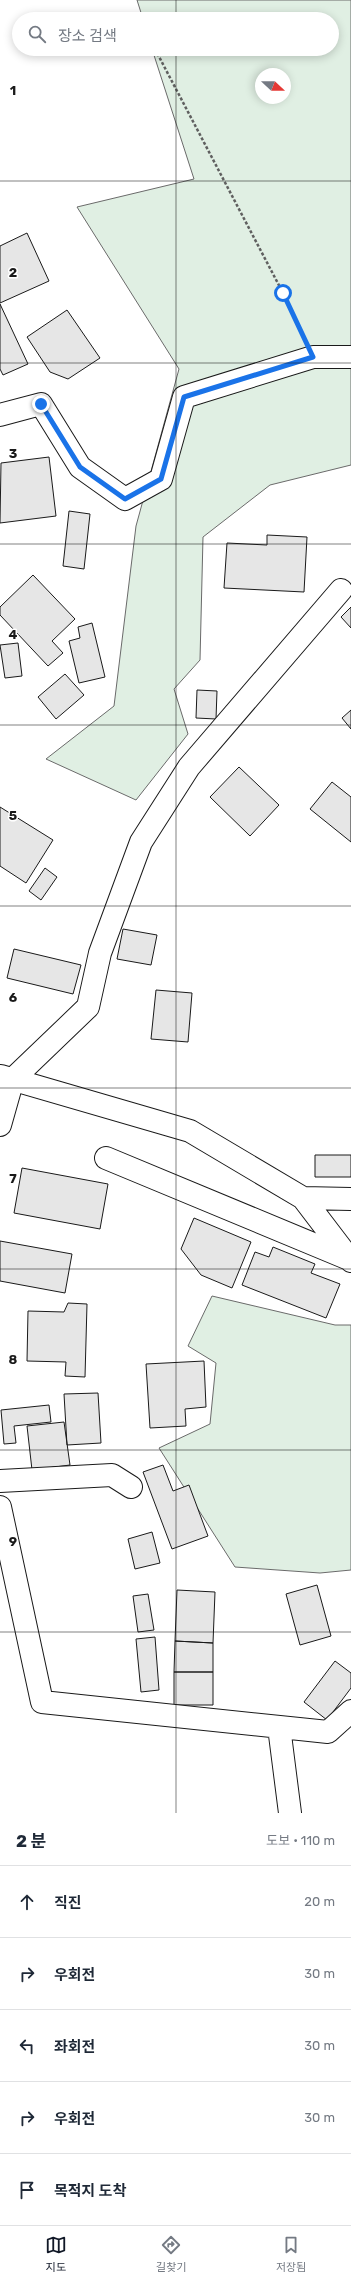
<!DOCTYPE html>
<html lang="ko">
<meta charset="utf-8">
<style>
:root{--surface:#fff;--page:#f2f2f3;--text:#1f2937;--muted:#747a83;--line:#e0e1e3;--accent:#111827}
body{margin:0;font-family:Rubik,"Noto Sans KR",sans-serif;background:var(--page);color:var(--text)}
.compass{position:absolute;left:255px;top:68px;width:36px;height:36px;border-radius:50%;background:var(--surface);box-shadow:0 2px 10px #0003;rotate:112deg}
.stop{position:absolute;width:12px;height:12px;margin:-9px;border:3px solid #1a73e8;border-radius:50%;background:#fff}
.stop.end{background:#1a73e8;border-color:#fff;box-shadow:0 1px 4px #0008}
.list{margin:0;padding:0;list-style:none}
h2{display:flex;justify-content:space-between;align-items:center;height:52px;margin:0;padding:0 16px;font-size:17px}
h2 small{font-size:13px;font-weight:400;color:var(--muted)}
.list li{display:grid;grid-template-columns:26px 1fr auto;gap:12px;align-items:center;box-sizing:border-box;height:72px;padding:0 16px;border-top:1px solid var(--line)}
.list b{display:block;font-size:15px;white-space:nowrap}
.list em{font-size:13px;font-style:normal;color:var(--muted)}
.icon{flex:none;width:22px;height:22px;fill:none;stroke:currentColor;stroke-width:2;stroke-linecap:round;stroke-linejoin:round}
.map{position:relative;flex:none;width:351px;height:1813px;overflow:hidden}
.search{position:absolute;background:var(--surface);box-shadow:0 2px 10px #0003;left:12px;right:12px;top:12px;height:44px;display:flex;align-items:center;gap:10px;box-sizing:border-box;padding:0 14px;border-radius:22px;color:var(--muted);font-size:15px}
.sheet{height:412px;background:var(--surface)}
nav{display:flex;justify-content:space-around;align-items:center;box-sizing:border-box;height:56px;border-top:1px solid var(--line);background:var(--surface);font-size:11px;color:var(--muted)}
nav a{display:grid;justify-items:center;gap:2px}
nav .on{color:var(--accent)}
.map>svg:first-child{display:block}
.green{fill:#e0efe3;stroke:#6a6a6a;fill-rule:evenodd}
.building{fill:#e6e6e6;stroke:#1a1a1a}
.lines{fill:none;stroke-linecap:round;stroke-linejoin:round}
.minor-casing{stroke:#1a1a1a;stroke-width:24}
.path{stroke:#5f5f5f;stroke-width:2.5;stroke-dasharray:3 2;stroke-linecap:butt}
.minor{stroke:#fff;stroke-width:22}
.route{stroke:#1a73e8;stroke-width:5}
.grid{fill:none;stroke:#1a1a1a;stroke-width:1;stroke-opacity:0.55}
.grid-label{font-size:13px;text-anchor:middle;font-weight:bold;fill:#1a1a1a;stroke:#fff;stroke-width:3;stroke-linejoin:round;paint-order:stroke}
</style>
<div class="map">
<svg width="351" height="1813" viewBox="0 0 351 1813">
<rect width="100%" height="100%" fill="#fff"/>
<path class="green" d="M137,0H351V465L270,485L203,537L200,660L174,689L188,734L136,800L46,759L114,706L136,526L179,369L77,207L194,179L152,49H332V19H143ZM261,74H285V98H261Z
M212,1296L335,1325H351V1570L320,1573L235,1567L159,1448L210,1424L216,1363L188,1346Z"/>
<path class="building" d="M27,233L49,281L0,303V246Z
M0,304L28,364L3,375L0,369Z
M67,310L100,358L68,379L50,372L27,337Z
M49,457L56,516L0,523L1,463Z
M69,511L90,514L84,569L63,566Z
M267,535L307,537L304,592L224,588L227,543L267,545Z
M33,575L75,619L52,641L63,653L48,666L0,615V607Z
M351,607V628L341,617Z
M92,623L105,677L79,683L69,641L80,638L78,627Z
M18,643L22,676L5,678L0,645Z
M65,674L84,695L56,719L38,697Z
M197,690L217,691L216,719L196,718Z
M351,710V729L342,718Z
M239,767L279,805L250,836L210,797Z
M332,782L351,797V842L310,809Z
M0,807L53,840L26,883L0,866Z
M45,868L57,877L41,900L29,891Z
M123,929L157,935L151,965L117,959Z
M14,949L81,965L73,994L7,978Z
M156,990L192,993L188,1042L151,1039Z
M315,1155H351V1177H315Z
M22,1168L108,1184L100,1229L14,1213Z
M194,1218L251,1242L232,1288L201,1275L181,1249Z
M0,1241L72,1254L65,1293L0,1281Z
M273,1247L315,1264L311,1273L340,1284L326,1318L242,1285L255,1252L269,1257Z
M68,1303L87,1304L85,1377L65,1376L66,1362L27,1361L28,1311L64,1312Z
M204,1361L206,1407L185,1409L186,1426L150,1428L146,1364Z
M98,1393L101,1443L67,1445L64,1394Z
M49,1405L51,1422L14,1426L16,1443L4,1444L1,1410Z
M64,1422L70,1465L32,1470L27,1426Z
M163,1465L173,1491L189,1485L208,1536L172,1549L143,1472Z
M152,1532L160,1563L135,1569L128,1539Z
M317,1585L331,1636L300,1645L286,1594Z
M177,1590L215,1592L213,1643L175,1641Z
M148,1594L154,1630L138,1632L133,1596Z
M155,1637L159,1690L141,1692L136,1639Z
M175,1641L213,1643V1672H174Z
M335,1661L351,1673V1688L327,1720L304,1702Z
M174,1672H213V1705H174Z"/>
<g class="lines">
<defs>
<path id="minor" d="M0,415L41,404L80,467L125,499L161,479L184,397L313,357H351
M1,1076L190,1131L303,1198L351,1261
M0,1125L13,1079L88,1007L100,953L141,842L189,767L341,590
M106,1158L349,1259
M303,1198L351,1199
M0,1481L112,1475L131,1487
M0,1507L42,1702L328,1732L351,1711
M279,1727L290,1813"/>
</defs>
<use href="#minor" class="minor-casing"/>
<path class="path" d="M155,49L283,293L302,333"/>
<use href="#minor" class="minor"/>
</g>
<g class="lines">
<path class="route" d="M41,404L80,467L125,499L161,479L184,397L313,357L283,293"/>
</g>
<path class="grid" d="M176,0V19M176,49V1813M0,181H351M0,363H351M0,544H351M0,725H351M0,906H351M0,1088H351M0,1269H351M0,1450H351M0,1632H351"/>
<g class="grid-label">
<text x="13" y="95">1</text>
<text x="13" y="277">2</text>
<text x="13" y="458">3</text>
<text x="13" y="639">4</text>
<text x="13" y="820">5</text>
<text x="13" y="1002">6</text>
<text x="13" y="1183">7</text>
<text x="13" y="1364">8</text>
<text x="13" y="1546">9</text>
</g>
</svg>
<svg class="compass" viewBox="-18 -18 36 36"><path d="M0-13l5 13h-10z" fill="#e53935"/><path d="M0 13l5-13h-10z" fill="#747a83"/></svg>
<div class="stop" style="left:283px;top:293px"></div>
<div class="stop end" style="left:41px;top:404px"></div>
<div class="search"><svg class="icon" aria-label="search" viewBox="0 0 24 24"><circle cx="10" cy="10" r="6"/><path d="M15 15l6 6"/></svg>장소 검색</div>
</div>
<section class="sheet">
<h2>2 분<small>도보 · 110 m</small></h2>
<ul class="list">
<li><svg class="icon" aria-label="ahead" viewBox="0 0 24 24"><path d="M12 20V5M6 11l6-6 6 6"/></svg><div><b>직진</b></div><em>20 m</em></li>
<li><svg class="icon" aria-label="right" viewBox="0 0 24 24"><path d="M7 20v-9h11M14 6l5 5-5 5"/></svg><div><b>우회전</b></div><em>30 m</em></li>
<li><svg class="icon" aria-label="left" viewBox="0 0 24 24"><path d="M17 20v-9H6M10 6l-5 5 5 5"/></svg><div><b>좌회전</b></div><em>30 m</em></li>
<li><svg class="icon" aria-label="right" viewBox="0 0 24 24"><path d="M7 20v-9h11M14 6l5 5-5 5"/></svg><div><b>우회전</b></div><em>30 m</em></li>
<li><svg class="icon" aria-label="arrive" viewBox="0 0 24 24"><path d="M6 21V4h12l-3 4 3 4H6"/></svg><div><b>목적지 도착</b></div></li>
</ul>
</section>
<nav>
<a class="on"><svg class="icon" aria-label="map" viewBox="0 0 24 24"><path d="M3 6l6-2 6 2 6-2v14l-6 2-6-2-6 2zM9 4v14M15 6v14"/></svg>지도</a>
<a><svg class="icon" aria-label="directions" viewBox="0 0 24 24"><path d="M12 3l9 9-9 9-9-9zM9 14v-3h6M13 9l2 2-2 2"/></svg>길찾기</a>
<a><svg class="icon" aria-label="saved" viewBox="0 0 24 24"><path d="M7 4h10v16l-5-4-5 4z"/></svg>저장됨</a>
</nav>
